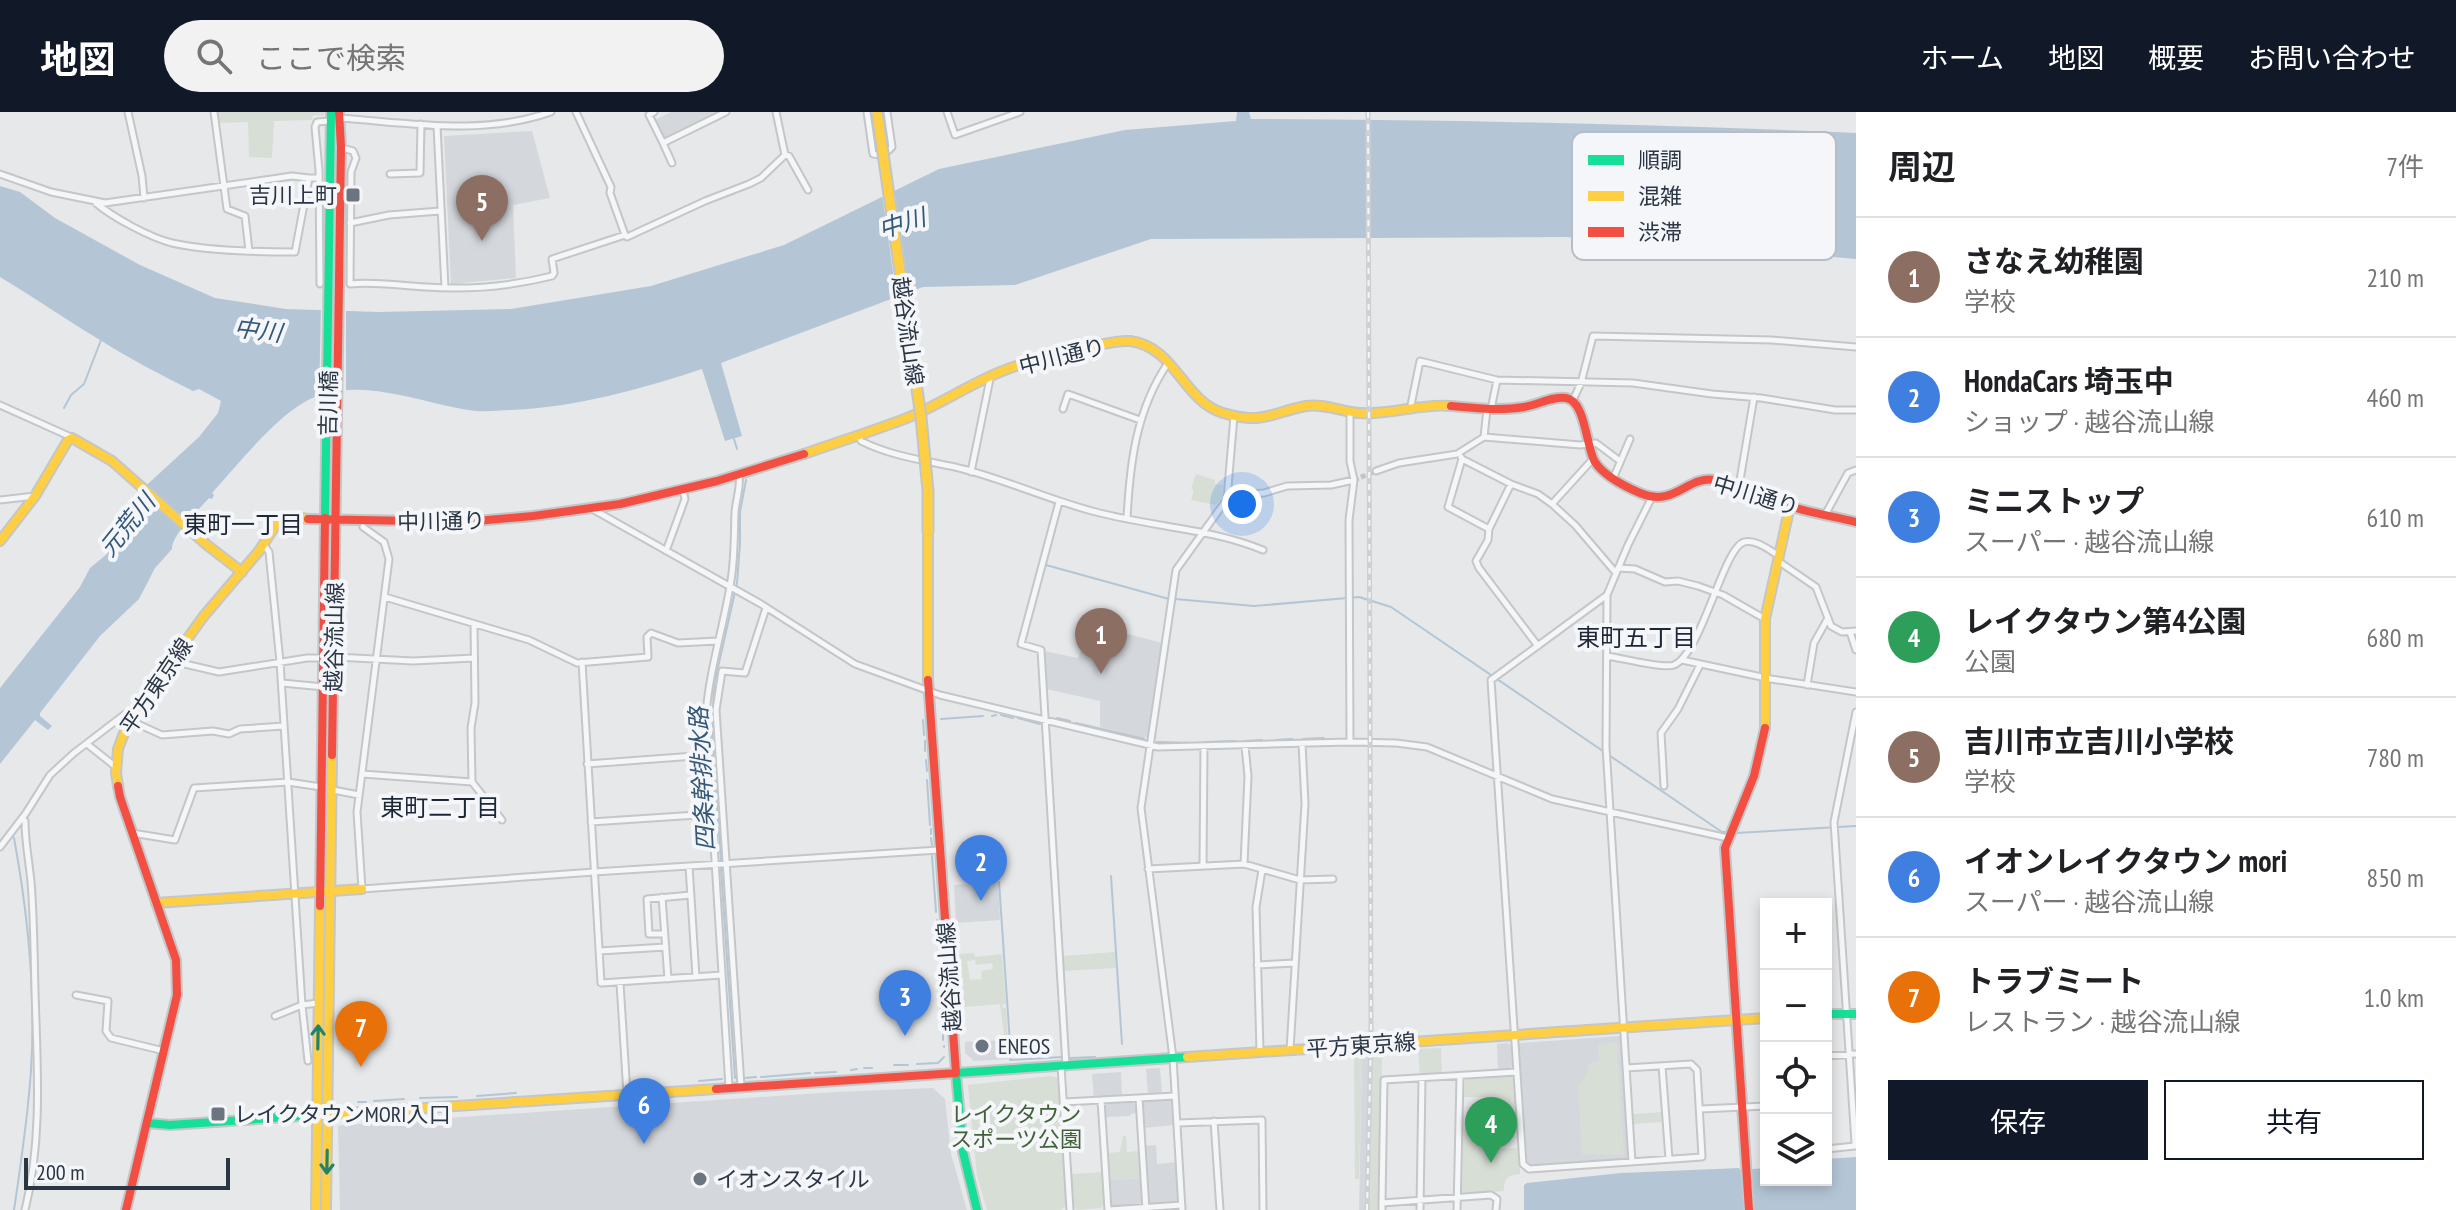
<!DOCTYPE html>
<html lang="ja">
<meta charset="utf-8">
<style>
:root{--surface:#fff;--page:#f2f2f2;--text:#202124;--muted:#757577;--line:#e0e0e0;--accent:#111827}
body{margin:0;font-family:"PT Sans Narrow","Noto Sans JP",sans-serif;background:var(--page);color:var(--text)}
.controls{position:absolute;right:24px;bottom:24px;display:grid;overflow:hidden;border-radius:0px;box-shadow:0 4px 12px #0003}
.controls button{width:72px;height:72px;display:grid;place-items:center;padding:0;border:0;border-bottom:2px solid var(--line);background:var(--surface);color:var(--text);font:40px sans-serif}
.scale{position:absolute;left:24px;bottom:20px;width:206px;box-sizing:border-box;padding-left:8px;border:4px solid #2b3645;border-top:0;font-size:22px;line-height:28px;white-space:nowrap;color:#2b3645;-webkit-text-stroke:6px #f4f6f9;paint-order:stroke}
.you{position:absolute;left:1242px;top:392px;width:28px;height:28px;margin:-20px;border:6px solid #fff;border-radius:50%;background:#1a73e8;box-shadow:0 0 0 12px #1a73e833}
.badge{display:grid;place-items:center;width:52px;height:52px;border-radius:50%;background:var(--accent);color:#fff;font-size:26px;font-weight:700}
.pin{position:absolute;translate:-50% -66px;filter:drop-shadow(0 2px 4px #0008)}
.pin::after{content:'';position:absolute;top:42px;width:28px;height:24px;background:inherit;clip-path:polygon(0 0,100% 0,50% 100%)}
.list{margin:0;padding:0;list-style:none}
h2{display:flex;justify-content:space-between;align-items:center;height:104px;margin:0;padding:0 32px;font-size:34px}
h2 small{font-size:26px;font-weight:400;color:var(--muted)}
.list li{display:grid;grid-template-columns:52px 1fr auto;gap:24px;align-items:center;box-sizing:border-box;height:120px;padding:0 32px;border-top:2px solid var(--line)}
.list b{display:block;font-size:30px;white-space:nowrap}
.list p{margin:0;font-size:26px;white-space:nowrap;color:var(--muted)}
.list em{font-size:26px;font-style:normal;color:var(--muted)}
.actions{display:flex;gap:16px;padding:24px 32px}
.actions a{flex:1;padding:18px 0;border:2px solid var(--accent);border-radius:0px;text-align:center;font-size:28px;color:var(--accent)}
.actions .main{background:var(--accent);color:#fff}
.icon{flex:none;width:44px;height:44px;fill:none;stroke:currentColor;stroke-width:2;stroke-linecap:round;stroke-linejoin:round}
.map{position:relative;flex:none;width:1856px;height:1098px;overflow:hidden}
header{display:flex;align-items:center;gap:48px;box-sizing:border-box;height:112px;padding:0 40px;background:var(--accent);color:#fff}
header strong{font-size:38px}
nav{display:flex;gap:44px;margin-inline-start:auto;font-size:28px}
.search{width:560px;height:72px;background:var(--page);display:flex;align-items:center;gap:20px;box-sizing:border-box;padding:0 28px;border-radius:44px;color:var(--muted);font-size:30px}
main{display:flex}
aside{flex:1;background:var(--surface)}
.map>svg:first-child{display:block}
.built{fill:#d4d8dd}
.green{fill:#d7ded6;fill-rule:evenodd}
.water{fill:#b4c6d5}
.pier{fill:#e6e8ea}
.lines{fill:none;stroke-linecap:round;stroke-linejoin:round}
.stream{stroke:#b4c6d5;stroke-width:2}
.street-tunnel{stroke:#c1c4c9;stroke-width:5;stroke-dasharray:5 2.5;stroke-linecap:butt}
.street-casing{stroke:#c4c6c8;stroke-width:9}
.fast-casing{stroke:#c4c6c8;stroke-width:12}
.slow-casing{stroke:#c4c6c8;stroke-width:12}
.jam-casing{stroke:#c4c6c8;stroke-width:12}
.street{stroke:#f5f6f7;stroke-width:5}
.fast{stroke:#16e098;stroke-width:8}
.slow{stroke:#ffcf43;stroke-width:8}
.jam{stroke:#f24e42;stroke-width:8}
.rail-casing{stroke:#ced0d2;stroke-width:5}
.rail{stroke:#f4f6f9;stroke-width:2;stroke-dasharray:6;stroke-linecap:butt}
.slow-bridge-casing{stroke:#c2c5c8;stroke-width:13;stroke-linecap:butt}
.slow-bridge{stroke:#ffcf43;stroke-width:9}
.oneway{stroke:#22826a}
.poi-dot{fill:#6c747f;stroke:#f4f6f9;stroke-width:3}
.labels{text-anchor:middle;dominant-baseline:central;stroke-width:8;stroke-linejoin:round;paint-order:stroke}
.poi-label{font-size:22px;fill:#2b3645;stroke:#f4f6f9;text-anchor:start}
.street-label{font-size:22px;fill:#2b3645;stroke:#f4f6f9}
.park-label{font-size:22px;fill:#436138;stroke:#f4f6f9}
.water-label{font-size:24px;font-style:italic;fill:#34587a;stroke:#f4f6f9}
.neighbourhood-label{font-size:24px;fill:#1d2736;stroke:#f4f6f9}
.key{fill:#f4f6f9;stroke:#b8bcc3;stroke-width:2}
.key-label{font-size:22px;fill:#2b3645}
</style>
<header>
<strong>地図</strong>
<div class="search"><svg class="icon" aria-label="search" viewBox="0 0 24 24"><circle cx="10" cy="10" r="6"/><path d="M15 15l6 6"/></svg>ここで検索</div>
<nav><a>ホーム</a><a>地図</a><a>概要</a><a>お問い合わせ</a></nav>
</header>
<main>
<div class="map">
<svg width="1856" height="1098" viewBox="0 0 1856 1098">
<rect width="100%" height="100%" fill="#e6e8ea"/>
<path class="built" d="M671,0H719L665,27L655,8Z
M532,19L550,86L513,93L516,166L451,172L444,24Z
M1090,512L1162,531L1148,624L1142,627L1100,615V589L1046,577L1044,539L1078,546Z
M998,770L1000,808L956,811L954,773Z
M1620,924L1628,1043L1626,1047L1530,1054L1526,1051L1519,931Z
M1009,928L1010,947L974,949L965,941V930Z
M1508,931L1511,934L1512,954L1510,957L1498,958L1497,932Z
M1362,944H1373L1370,1098H1359Z
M1160,956L1162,982L1148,983L1146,957Z
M1121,960L1122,984L1094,986L1092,962Z
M933,976L945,987L951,1042L967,1098H340L338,1014L344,1013L835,980Z
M1168,987L1172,989L1174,1013L1143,1016L1141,993L1145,988Z
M1131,989L1135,993L1136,1001L1131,1002L1130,1004L1105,1005L1104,994L1107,991Z
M1156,1033L1157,1052L1176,1050L1179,1087L1176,1091L1151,1093L1148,1089L1144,1034Z
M1140,1066L1142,1089L1139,1093L1114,1095L1111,1092L1109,1068Z"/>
<path class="green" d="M217,0H325L323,4L313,3L312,8L274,9L272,46L249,45L248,10L218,11Z
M1196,362L1215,368V372L1223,373L1222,385L1216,393L1191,388L1194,378L1191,377Z
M1115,840L1116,856L1064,859L1063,844Z
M974,841L975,845L1002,842L1006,892H1002L1003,896H1006L1008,927H1000V923L1004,922L1000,892L964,895L959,842ZM975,848L976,853L992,851L993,857L981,859L982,867L970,868L967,849Z
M1617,930L1624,1043L1582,1042L1578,975L1588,959L1589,951L1599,949L1598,932Z
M1441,936L1442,963L1420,964L1418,937Z
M1373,942H1382L1379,1098H1370Z
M1354,944H1362L1359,1067H1355Z
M1050,964L1058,966L1066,1094L1061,1098H987L977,1064L968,973Z
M1511,964L1514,967L1516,1006L1494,1007L1493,985H1464L1465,969L1467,967Z
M1663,1000V1010L1633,1012V1002Z
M1493,1016L1495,1037L1519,1036L1520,1062C1507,1063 1504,1067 1504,1079L1465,1082L1462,1079L1463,1017Z
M1123,1024H1126L1127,1040L1139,1039L1140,1066L1109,1068L1108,1041L1120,1040Z
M1103,1060L1104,1092L1101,1096L1077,1098L1073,1095L1071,1062Z"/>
<path class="water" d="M1237,0H1249L1251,7C1453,8 1654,12 1856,21V147L1684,132L1566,125L1151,127L1015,173L923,175L721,251L742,324L725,329L702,257C641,277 577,295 512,298C501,298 488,300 476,299C425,293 371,267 320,283C282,295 239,352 212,381L214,383L212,387L209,386C198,399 172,422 172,437L155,456L139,487L100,524L40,601V604L52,614L48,618L35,608L0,652V576L80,475L90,456L107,442L110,433L130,414L138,381L199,325L218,301L221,289L199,277L193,279C161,263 130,247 100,228C66,208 34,185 0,165V74L20,80L55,106L140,153L215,186L286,197L379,200L511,197L651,174L784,133L939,57L1125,18L1236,9Z
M506,87L507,98L482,101L481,90Z
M1856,1045V1098H1524V1073L1527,1071L1621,1061L1739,1056L1740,1058L1766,1056V1068H1826V1047Z"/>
<path class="pier" d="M894,75L910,184L897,189L882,81Z
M321,194L346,195V283L319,288Z"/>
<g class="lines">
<path class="stream" d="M64,296L71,283L84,272L101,228
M734,327L737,337
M1046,453L1169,487
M1175,487L1254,494L1359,485L1391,495L1722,720H1729
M1001,603L1013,606
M992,604L996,603
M1018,606L1040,612
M1057,606L1070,609
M941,607L983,604
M923,608L924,623
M1076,611L1144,627
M1303,627L1324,626
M1276,628L1292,627
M925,629V639
M1245,629L1262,628
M1157,630L1192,631
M1205,630L1235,629
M1197,631H1200
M926,648L927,659
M927,668L930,713
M931,717V722
M1736,721L1856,714
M14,726C28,802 36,881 31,958C28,1005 21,1051 14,1098
M931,726L932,733
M932,744L936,800
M721,749L712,624L714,573L737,471L740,431V400L746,368
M721,756L735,966
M1111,764L1122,932
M999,770L1011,946
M937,808L939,844
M939,854L942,910
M943,917V928
M944,934V935
M1070,946L1095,945
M1010,948L1062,945
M917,952L938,951L944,945
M894,953H908
M864,956H872
M851,958L857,957
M815,961L836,960
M761,965L810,961
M744,966L756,965
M699,969L722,967
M477,984L516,981
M420,986L457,985
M374,989L404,987
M358,990H366"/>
<path class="street-tunnel" d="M1354,368L1376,359"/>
<defs>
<path id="street" d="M128,0L142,64L144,86
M214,0L227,97L245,104L249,139
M576,0L611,75L610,81L625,123
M654,0L649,3L663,31
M867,0L873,42C881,44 887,41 892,35L887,0
M947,0L955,23L1020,0
M340,6C411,11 482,24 551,0
M437,14L445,176
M342,36L353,39L356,46L351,60L350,172C375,169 400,174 426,175C466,178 512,174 552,164L554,161L552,147L625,123L627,125L705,89L749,72L761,66L785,43L776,0
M785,43L789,44L808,78
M672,51L663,31L726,0
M0,62L51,80L105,91L292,64L309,66
M390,62L420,61L421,12
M96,91C112,105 151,126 172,131C207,139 259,140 295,140L309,66H319
M350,111L389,103L440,99
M320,172L319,58L315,15L317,10L330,9
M1573,288L1581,271L1593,224L1771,228L1856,235
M0,293L71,325
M1063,297L1068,282L1140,308
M1491,297L1497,268
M1410,298L1420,249L1497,268L1633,271L1712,282L1761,286L1835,298H1856
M858,323L861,329C891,344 922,348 955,355C1003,366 1048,388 1096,400C1152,415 1209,416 1263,438
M1484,325L1487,297
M1461,345L1462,347L1448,395L1489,417
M1462,347L1511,372L1538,382L1552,392L1575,413L1616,461
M1376,359L1399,351L1457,342L1484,325L1580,333L1596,331L1620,349
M971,360L990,267
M1613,367L1630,327
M1511,372L1489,417L1488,428L1476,449L1479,456L1538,534
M1739,374L1754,285
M1227,383L1264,381L1287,374L1331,373L1354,368
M0,388L35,384
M1059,390L1021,532L1041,538L1066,954
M1552,392L1592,348
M594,398L761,492L855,552L940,583L1158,635L1350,630L1396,631L1427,635L1552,687L1728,726
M1825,403L1848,361L1856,358
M1127,406C1130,351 1136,298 1168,251
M363,415L384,430L389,447L357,700L362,777L594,760
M264,433L269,440L280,550L302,893L308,949
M666,439L685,387L683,378
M1778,449L1816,475L1831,514L1842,520L1856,519
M1618,456L1635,457L1665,470L1678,469L1698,474L1723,483L1765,507
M1607,484L1606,635L1632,1050
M385,485L529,528L577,551L648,545L647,525L651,521L678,531L718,529
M1850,520L1856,538
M1607,544C1621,546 1664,557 1674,553C1702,541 1723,436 1744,430C1756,427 1769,438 1778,443
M335,545L413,549L474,546
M1682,548L1771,567L1856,580
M172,549L219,560L307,546H323
M582,550L601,871L722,863
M282,571L324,575
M1807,573L1814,531L1828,506
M129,608L162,623L213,619L229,622L240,617L284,614
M1350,629L1349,408L1354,368L1350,349V300
M87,632L116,655
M587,652L708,643
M362,662L472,670L502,708
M472,670L471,616L475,591L474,512
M1664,674L1661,621L1678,597L1700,553
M333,678L359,683
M22,706L25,709C25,730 29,749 31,770C34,806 34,843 35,879C37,952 43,1026 25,1098
M591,710L712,702
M132,721L175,728L194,676L288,670L321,675
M0,735L26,701L50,663L74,641L125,602H132
M1244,752L1248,664L1245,634
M1203,753L1204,635
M689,754L696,865
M1148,757L1244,752L1300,768L1333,767
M594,760L939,738
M662,785L668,867
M665,822H649L647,787L691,783
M599,839L666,835
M1257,853L1295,851
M620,871L627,982
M76,883L108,889L106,919L111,926L164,939
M275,904L302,893L318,891
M1290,938L1305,692L1302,631
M1260,939L1256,795L1262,758
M1826,944L1856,942
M1061,954L1070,1098
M1662,954L1669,1047
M1626,956L1691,952L1697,958L1702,1045L1529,1057L1523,1052L1491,568L1607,483L1628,433L1652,385
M741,974L716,598L722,559L745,561L766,496
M729,975L706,603C709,559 723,517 730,474C735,449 734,425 735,400C736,387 741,375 739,363
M1139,986L1146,1098
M1101,988L1108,1098
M1064,990L1175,984
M1700,997L1766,994
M1214,1009L1220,1098
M1178,1011L1262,1008L1263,1098
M1826,1037L1855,1034V1031L1834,710L1856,600
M1382,1091L1384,968L1516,960
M1109,1098L1182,1093
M1182,1098L1173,946L1141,696L1176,458L1227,387L1234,304
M1382,1098V1091L1491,1083L1497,1087L1496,1098
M1420,1098L1422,966
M1457,1098L1460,965"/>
<path id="fast" d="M325,406L331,0
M1826,902H1856
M147,1011L170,1013L317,1003
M977,1098L963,1040L956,961L1187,945"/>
<path id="slow" d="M804,342C838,330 873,319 907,306C939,293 968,273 1000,260C1029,248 1063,240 1094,234C1105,232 1118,228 1130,229C1176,235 1182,288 1223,301C1263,313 1270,301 1306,294C1323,291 1343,300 1360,301C1391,303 1421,291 1451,294
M928,421V568
M0,429L35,384L68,328L72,326L112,349L207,433L242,460
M1765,616V507L1790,394
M118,674L116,661L118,637L129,608L203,505L259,439L275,414L285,407L295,405L308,407
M156,791L362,777
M1187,945L1766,906
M317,1003L716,977
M316,1098L320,794
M326,1098L332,643"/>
<path id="jam" d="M1451,294C1475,296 1500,299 1524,295C1538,293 1552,284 1566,286C1586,289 1586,336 1595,350C1604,364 1626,375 1640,381C1675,396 1687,363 1715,368C1744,372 1769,388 1796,396C1816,402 1836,405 1856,410
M308,407L465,410L533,404L620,392L717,369L804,342
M332,643L341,35L339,0
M118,674L120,685L176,848L177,883L126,1098
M320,794L325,406
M716,977L956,961L928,568
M1749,1098L1725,736L1754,664L1765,616"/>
</defs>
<use href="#street" class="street-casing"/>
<use href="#fast" class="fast-casing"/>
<use href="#slow" class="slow-casing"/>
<use href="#jam" class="jam-casing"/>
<use href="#street" class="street"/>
<use href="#fast" class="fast"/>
<use href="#slow" class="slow"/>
<use href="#jam" class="jam"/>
<defs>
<path id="rail" d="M1367,1098L1371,923L1368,0"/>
</defs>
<use href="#rail" class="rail-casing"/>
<use href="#rail" class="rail"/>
<defs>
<path id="slow-bridge" d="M877,0L921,305L928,379V421"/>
</defs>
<use href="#slow-bridge" class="slow-bridge-casing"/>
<use href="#slow-bridge" class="slow-bridge"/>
</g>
<defs><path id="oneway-shaft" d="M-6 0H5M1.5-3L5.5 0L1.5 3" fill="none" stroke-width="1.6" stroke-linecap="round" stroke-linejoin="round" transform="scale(2)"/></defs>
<g class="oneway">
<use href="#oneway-shaft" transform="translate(318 925) rotate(-89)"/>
<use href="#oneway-shaft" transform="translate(327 1050) rotate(91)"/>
</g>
<g class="poi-dot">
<rect x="345" y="75" width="16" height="16" rx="4"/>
<circle cx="982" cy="934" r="8"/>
<rect x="210" y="994" width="16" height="16" rx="4"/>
<circle cx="700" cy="1067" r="8"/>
</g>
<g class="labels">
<g class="poi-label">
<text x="337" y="83" text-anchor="end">吉川上町</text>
<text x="998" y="934">ENEOS</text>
<text x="234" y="1002">レイクタウンMORI入口</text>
<text x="716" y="1067">イオンスタイル</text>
</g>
<g class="street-label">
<text transform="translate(908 219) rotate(82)">越谷流山線</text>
<text transform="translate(1062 244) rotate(-14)">中川通り</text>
<text transform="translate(328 291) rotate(-89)">吉川橋</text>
<text transform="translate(1756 383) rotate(17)">中川通り</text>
<text transform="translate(441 409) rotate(-1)">中川通り</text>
<text transform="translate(334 525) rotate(-89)">越谷流山線</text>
<text transform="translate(156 574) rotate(-56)">平方東京線</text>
<text transform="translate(949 865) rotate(-94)">越谷流山線</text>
<text transform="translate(1361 933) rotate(-4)">平方東京線</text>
</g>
<g class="park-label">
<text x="1016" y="1002">レイクタウン<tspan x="1016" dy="25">スポーツ公園</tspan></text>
</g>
<g class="water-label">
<text transform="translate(902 111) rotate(-17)">中川</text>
<text transform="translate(258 218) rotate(7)">中川</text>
<text transform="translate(127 413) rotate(-51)">元荒川</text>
<text transform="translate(702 667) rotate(-93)">四条幹排水路</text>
</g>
<g class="neighbourhood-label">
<text x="243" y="412">東町一丁目</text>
<text x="1636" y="525">東町五丁目</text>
<text x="440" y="695">東町二丁目</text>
</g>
</g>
<rect x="1572" y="20" width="264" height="128" rx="12" class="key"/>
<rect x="1588" y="43" width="36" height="10" fill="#16e098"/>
<rect x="1588" y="79" width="36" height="10" fill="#ffcf43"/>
<rect x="1588" y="115" width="36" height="10" fill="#f24e42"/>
<g class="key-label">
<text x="1638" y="56">順調</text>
<text x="1638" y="92">混雑</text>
<text x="1638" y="128">渋滞</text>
</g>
</svg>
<div class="controls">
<button>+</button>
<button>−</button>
<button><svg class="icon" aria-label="locate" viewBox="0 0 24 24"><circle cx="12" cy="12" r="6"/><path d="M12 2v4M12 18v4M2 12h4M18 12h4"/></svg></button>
<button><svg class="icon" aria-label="layers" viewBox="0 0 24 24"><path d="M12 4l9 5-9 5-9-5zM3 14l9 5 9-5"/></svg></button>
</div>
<div class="scale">200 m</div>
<div class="you"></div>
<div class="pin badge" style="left:1101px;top:562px;background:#8d6e63">1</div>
<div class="pin badge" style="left:981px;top:789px;background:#3f7fe0">2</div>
<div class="pin badge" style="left:905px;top:924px;background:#3f7fe0">3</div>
<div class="pin badge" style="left:1491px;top:1051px;background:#2e9e5b">4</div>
<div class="pin badge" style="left:482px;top:129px;background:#8d6e63">5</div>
<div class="pin badge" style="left:644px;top:1032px;background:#3f7fe0">6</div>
<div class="pin badge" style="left:361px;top:955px;background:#e8710a">7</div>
</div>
<aside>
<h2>周辺<small>7件</small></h2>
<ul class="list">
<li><span class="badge" style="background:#8d6e63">1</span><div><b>さなえ幼稚園</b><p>学校</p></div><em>210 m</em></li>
<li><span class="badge" style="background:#3f7fe0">2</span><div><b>HondaCars 埼玉中</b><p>ショップ · 越谷流山線</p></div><em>460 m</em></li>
<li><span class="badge" style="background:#3f7fe0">3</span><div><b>ミニストップ</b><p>スーパー · 越谷流山線</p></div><em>610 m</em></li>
<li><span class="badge" style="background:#2e9e5b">4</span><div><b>レイクタウン第4公園</b><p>公園</p></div><em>680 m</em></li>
<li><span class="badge" style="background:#8d6e63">5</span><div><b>吉川市立吉川小学校</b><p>学校</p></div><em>780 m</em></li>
<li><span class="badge" style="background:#3f7fe0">6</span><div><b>イオンレイクタウン mori</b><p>スーパー · 越谷流山線</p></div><em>850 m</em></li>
<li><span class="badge" style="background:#e8710a">7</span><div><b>トラブミート</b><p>レストラン · 越谷流山線</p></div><em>1.0 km</em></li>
</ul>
<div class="actions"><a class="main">保存</a><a>共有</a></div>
</aside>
</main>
